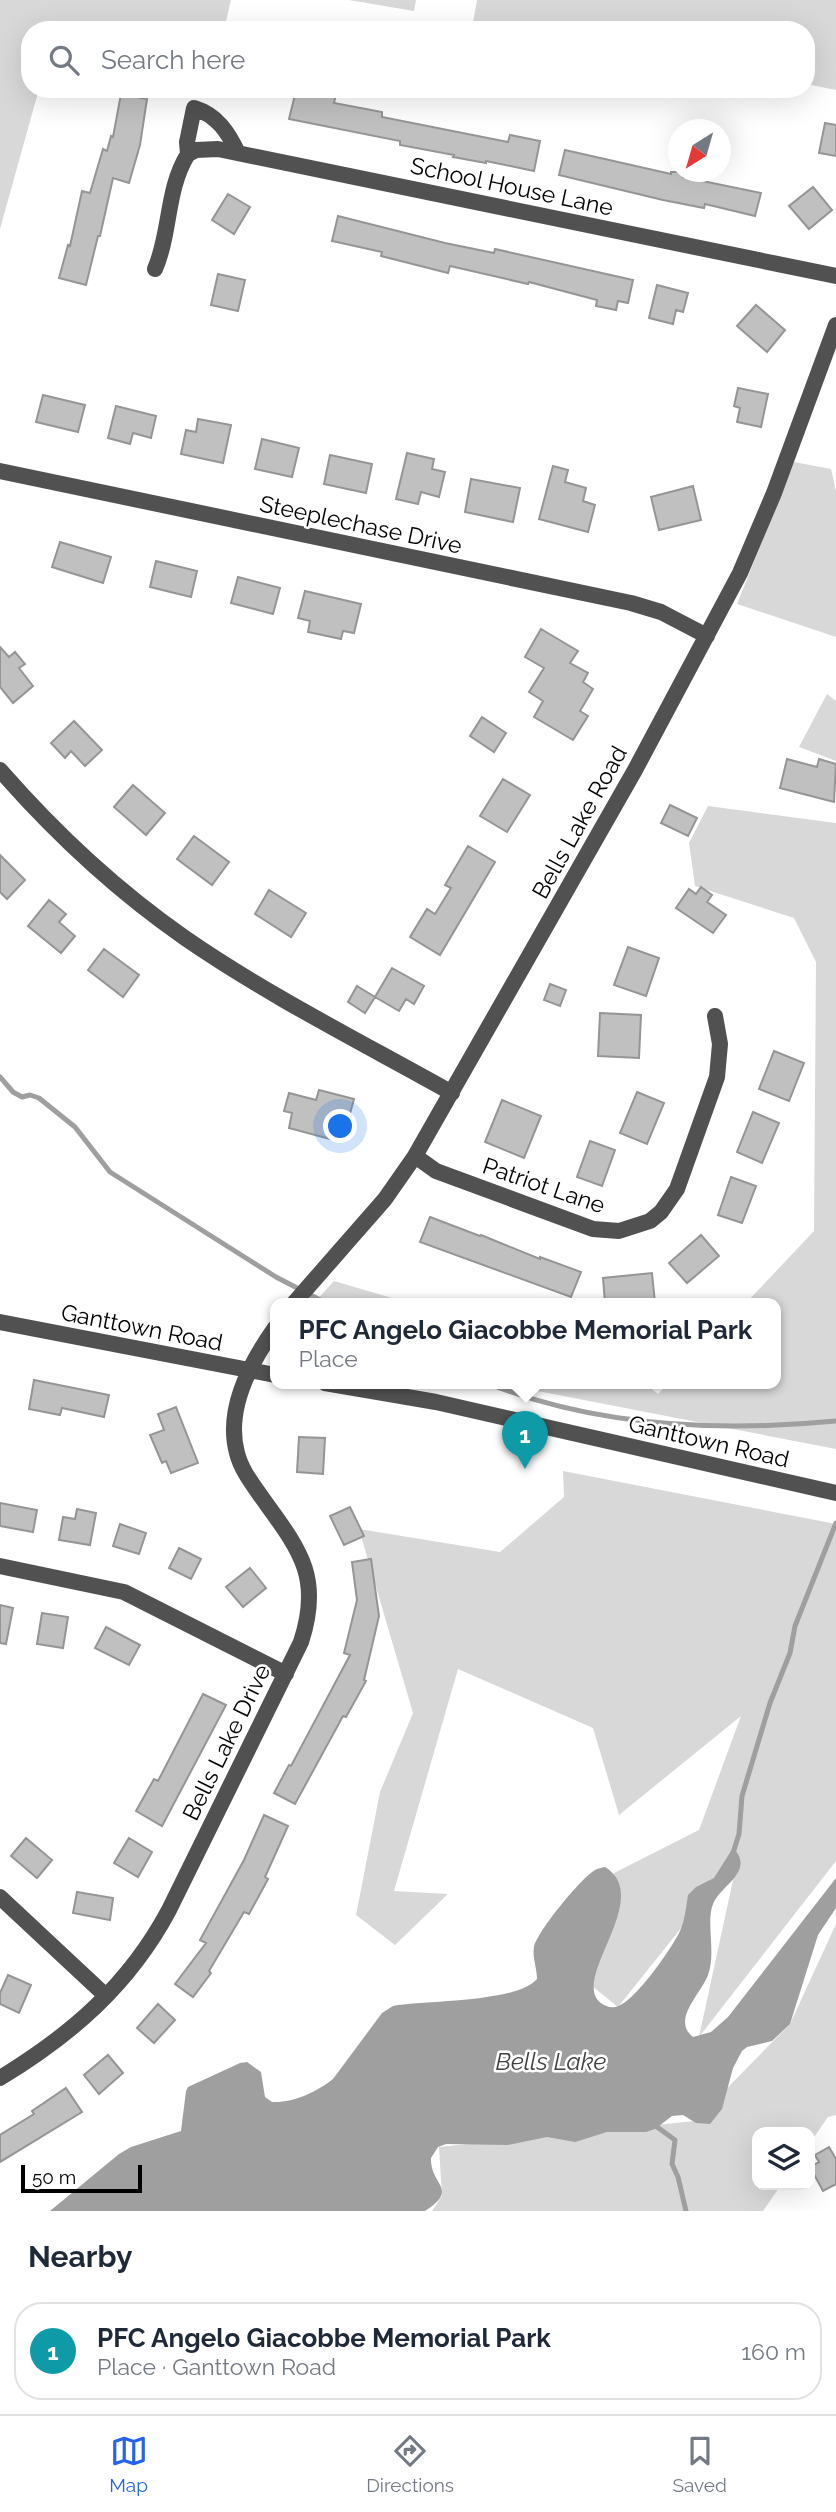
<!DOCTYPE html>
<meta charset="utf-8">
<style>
:root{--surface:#fff;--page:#f2f2f3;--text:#1f2937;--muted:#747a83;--line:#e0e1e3;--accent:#2563eb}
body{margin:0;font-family:Raleway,sans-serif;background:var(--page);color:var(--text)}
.controls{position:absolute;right:21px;bottom:21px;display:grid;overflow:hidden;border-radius:14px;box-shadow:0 7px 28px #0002}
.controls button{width:63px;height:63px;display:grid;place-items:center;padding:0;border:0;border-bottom:2px solid var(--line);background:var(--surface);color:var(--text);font:35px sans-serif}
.compass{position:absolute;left:668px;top:119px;width:63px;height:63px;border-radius:50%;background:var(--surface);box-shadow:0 7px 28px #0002;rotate:217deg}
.scale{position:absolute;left:21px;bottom:18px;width:121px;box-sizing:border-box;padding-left:7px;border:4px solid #000;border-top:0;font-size:19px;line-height:24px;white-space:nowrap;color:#000;-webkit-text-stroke:5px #fff;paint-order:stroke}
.you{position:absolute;left:341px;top:1127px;width:24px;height:24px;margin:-18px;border:5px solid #fff;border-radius:50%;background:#1a73e8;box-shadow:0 0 0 10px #1a73e833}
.badge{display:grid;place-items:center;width:46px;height:46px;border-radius:50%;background:var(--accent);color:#fff;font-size:23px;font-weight:700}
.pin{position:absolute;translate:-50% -58px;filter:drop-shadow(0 2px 4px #0008)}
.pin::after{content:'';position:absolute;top:37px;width:24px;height:21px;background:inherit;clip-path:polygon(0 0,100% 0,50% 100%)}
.popup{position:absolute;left:270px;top:1298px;width:511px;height:91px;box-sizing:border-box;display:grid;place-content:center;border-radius:14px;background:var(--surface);filter:drop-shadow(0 2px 5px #0005);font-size:23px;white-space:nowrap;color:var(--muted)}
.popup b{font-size:26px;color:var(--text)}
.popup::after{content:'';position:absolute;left:50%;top:100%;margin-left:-14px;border:14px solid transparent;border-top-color:var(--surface)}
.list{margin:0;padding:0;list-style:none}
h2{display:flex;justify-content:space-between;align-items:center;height:91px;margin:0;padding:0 28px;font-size:30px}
h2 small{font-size:23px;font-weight:400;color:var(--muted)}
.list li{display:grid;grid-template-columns:46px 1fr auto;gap:21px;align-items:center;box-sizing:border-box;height:98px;margin:0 14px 14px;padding:0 14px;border:2px solid var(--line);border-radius:28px}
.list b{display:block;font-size:26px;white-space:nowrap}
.list p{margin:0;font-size:23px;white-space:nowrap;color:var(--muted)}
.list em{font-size:23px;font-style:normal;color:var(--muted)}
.icon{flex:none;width:38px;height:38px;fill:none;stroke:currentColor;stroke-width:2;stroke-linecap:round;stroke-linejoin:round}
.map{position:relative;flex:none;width:836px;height:2211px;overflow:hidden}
.search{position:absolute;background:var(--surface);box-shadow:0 7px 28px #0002;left:21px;right:21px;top:21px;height:77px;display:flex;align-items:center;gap:18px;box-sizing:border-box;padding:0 24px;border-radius:28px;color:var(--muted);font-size:26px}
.sheet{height:203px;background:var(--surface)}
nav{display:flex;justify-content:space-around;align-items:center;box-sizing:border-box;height:98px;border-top:2px solid var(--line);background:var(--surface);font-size:19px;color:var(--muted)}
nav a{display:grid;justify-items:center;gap:4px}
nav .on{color:var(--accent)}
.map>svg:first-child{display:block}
.green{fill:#d8d8d8}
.water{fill:#9f9f9f}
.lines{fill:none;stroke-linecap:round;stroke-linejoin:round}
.stream{stroke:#9f9f9f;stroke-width:5}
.building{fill:#c0c0c0;stroke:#959595;stroke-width:2}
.minor{stroke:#515151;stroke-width:16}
.labels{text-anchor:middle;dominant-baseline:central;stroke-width:5;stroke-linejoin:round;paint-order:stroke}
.street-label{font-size:23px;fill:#000;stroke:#fff}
.water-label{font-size:24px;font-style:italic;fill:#404040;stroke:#fff}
</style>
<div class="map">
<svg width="836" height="2211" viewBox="0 0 836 2211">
<rect width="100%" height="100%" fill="#fff"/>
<path class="green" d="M0,0H231L224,30H30V89H39L0,229Z
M349,0H416L414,11Z
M477,0H836V90L806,84V30H514L473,22Z
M794,462L831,469L836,491V637L737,604Z
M827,694L836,701V761L799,747Z
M708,806L836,823V1449L496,1383H644L658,1394L669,1383H775V1303H746L814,1231L816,962L794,918L695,886L689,843Z
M334,1281L409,1303H314Z
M563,1471L836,1524V1861L699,2037L738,1857L618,2007L592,1986L614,1873L699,1830L741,1716L619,1815L593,1728L458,1669L394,1891L448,1894L395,1945L356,1915L380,1792L413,1713L359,1529L500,1552L564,1497Z
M836,1924V2115L828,2117L810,2143V2132H757V2185H781L763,2211H432L442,2196L439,2147L695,2121L790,2024Z"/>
<path class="water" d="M731,1851H736C751,1871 725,1884 715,1900C704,1918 717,1952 708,1975C701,1994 671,2020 693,2037L711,2032L728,2017L836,1878V1908L818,1935L790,2024L772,2041L747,2047L742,2051L733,2068L722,2109L710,2124L696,2123L683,2115L672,2116L655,2129L646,2132H607L575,2142L547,2137L508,2145L446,2144L438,2147L431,2158C430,2186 460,2188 425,2211H50L119,2154L131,2147L181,2131L186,2091L188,2087L240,2063L247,2062L261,2072L265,2097L272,2102C293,2103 317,2092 333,2079L382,2013L393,2006C427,2000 516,2003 537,1979C537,1968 532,1957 534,1947C537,1932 581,1878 595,1870C599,1868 601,1868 605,1867C655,1898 569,1979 601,2003C605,2006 610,2008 615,2007C633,2005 672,1948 680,1931C685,1920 686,1907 688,1895L696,1887L714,1878Z"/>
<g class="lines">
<path class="stream" d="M0,1077L13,1092L22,1097L30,1095L39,1098L75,1127L110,1172L276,1277L326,1303
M487,1383C596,1427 721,1432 836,1421
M732,1856L739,1834L742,1796L770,1703L790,1653L795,1626L836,1523
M653,2124L675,2140L672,2164L678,2177L686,2211"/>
</g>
<path class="building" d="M308,89L336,94L334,103L382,112V117L508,142L510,135L540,141L534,171L486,161V163L453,157L454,155L400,145V141L289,119L296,91L307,94Z
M121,94L147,99L140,145L129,183L113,178L100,236H98L86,285L59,278L68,245L70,246L82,191L90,193L103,149L107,151L111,136L113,137Z
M825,123L836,125V156L819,153Z
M565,150L671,174V172H684L683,177L761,193L755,216L705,204L704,208L663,200L559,175Z
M813,187L832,210L809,229L789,206Z
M228,194L250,207L234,234L212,220Z
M338,216L445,243L494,253L495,249L633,280L628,303L618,301L616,310L596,306L597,300L529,282L528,284L450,266L448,273L381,256L382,252L332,241Z
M218,274L245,280L238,311L211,305Z
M657,285L688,293L683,312L676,310L673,324L649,318Z
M756,305L785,330L767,352L737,326Z
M738,388L768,394L761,427L737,422L740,408L734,406Z
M43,395L85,405L78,432L36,422Z
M116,406L156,416L151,438L133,433L130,444L108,438Z
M198,419L231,425L223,463L181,454L186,430L196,432Z
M262,439L299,448L292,477L255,469Z
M407,453L434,459L432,469L445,472L439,497L421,492L418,504L396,499Z
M330,455L372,464L366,493L324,484Z
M553,466L568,470L565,482L586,488L583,501L595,505L588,532L539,519Z
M471,479L520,488L513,522L465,512Z
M693,486L701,520L659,530L651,497Z
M60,542L111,557L103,583L52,567Z
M156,561L197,571L191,597L150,587Z
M238,577L280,588L273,614L231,603Z
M305,591L361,604L354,633L343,631L341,639L308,632L310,621L298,618Z
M541,629L578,651L570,663L588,673L583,682L593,689L580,711L588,716L573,740L534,717L543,701L529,692L544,668L525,657Z
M0,647L9,657L15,652L25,664L19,668L33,686L13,703L0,687Z
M482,717L506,733L494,752L470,736Z
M74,721L102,750L85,766L71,751L65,758L51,743Z
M787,759L817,767L819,759L836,764L834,802L780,788Z
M503,779L530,795L507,832L480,816Z
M133,785L165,813L146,835L114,807Z
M670,805L697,818L688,836L661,823Z
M194,836L229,862L212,885L177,859Z
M468,846L495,862L440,955L410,937L427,909L435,914L451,888L445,885Z
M0,855L25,880L7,899L0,892Z
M701,887L712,895L707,902L726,915L713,933L676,908L689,889L696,894Z
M269,890L306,913L291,937L255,914Z
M49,900L66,914L59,922L75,936L61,953L28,926Z
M628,947L659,958L646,996L614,985Z
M104,949L139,975L123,997L88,970Z
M392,968L424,986L414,1004L406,999L399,1011L375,997Z
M550,984L566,990L560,1006L544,1000Z
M357,986L375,997L365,1013L348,1002Z
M600,1013L641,1015L639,1058L598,1056Z
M774,1051L804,1063L789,1101L759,1089Z
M319,1090L354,1099L348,1121L335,1118L330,1139L289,1128L292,1113L284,1111L289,1093L316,1100Z
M637,1092L664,1103L647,1144L620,1133Z
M502,1100L541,1116L524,1158L485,1142Z
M753,1112L779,1123L762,1163L737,1152Z
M590,1141L615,1150L602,1186L577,1177Z
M731,1177L756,1186L742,1223L718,1215Z
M430,1217L480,1236L481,1235L540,1259V1257L581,1272L571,1297L420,1242Z
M701,1235L719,1256L687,1283L669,1263Z
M652,1273L655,1303H605L603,1278Z
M34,1380L109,1395L104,1417L62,1408L60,1415L29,1409Z
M176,1407L198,1463L171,1473L166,1461L162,1463L150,1435L164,1430L158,1414Z
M299,1437L325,1438L323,1474L297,1472Z
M0,1503L37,1510L33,1532L0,1526Z
M350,1507L364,1536L344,1545L330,1516Z
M77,1509L96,1513L90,1545L59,1540L63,1517L75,1519Z
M120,1524L146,1533L139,1554L113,1546Z
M179,1548L201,1559L191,1579L169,1568Z
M371,1559L379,1616L364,1680L366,1681L346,1717L343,1716L295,1804L274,1793L289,1765L291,1766L350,1655L344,1653L357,1600L352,1562Z
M250,1568L266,1588L243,1607L226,1587Z
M0,1605L13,1608L6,1644L0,1643Z
M42,1613L68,1617L63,1648L37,1644Z
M106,1627L140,1645L129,1665L95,1648Z
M203,1694L226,1705L162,1826L136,1811L154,1779L158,1781Z
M264,1815L288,1826L265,1877L268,1879L249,1914L244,1912L209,1971L211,1973L193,1997L175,1984L206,1943L200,1940L244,1860Z
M26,1838L52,1860L37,1878L11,1856Z
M129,1838L152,1852L138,1877L114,1863Z
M77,1892L113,1898L110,1920L73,1913Z
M8,1975L31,1985L19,2013L0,2004V1993Z
M158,2004L175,2020L154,2043L137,2028Z
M108,2055L123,2073L99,2094L84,2075Z
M66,2088L82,2112L0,2162V2135L34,2114L32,2111Z
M829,2147L836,2159V2184L823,2191L810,2167L819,2162L815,2155Z"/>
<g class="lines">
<path class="minor" d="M188,154L187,142L194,108C217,115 228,132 238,153
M155,269C171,232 166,189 188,154L196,150L218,149L836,276
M0,471L631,603L661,612L707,636
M0,770C55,833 116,890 185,938C269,996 363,1043 452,1093
M415,1156L436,1171L593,1229L619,1231L650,1221L661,1212L677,1189L717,1077L720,1044L715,1016
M294,1303L385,1199L415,1156L635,770L740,573L774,493L836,325
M0,1322L275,1375
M325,1383L436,1402L836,1493
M0,1566L124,1592L286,1674
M0,1897L106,1996
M0,2078C71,2035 129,1985 169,1910L301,1642C323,1575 298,1548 260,1495C251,1482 241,1469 237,1453C225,1409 250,1363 275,1328"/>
</g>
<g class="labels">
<g class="street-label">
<text transform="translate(512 186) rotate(12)">School House Lane</text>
<text transform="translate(361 524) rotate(12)">Steeplechase Drive</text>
<text transform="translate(579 822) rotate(-61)">Bells Lake Road</text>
<text transform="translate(544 1185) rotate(19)">Patriot Lane</text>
<text transform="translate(142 1327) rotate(11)">Ganttown Road</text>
<text transform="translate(709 1441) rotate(13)">Ganttown Road</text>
<text transform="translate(226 1742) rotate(-64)">Bells Lake Drive</text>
</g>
<g class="water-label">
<text x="551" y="2061">Bells Lake</text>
</g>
</g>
</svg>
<div class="controls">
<button><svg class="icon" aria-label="layers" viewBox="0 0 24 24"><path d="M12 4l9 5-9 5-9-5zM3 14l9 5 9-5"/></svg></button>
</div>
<svg class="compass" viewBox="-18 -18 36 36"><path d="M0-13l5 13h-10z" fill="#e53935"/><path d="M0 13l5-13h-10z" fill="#747a83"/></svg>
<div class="scale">50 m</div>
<div class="you"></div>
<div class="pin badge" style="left:525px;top:1469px;background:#0f9aa8">1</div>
<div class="popup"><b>PFC Angelo Giacobbe Memorial Park</b>Place</div>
<div class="search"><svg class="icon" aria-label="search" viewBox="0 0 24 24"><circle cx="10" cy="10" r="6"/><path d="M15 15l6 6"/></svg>Search here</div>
</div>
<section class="sheet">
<h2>Nearby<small></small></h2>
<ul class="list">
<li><span class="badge" style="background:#0f9aa8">1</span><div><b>PFC Angelo Giacobbe Memorial Park</b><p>Place · Ganttown Road</p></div><em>160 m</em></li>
</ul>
</section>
<nav>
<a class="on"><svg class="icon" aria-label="map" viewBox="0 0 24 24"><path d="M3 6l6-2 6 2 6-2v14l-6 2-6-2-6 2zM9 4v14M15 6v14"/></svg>Map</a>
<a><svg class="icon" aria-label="directions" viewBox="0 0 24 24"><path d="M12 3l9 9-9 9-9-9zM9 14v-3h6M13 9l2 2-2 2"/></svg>Directions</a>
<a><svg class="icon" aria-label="saved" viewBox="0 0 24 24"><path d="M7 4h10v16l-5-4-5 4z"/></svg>Saved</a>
</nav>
